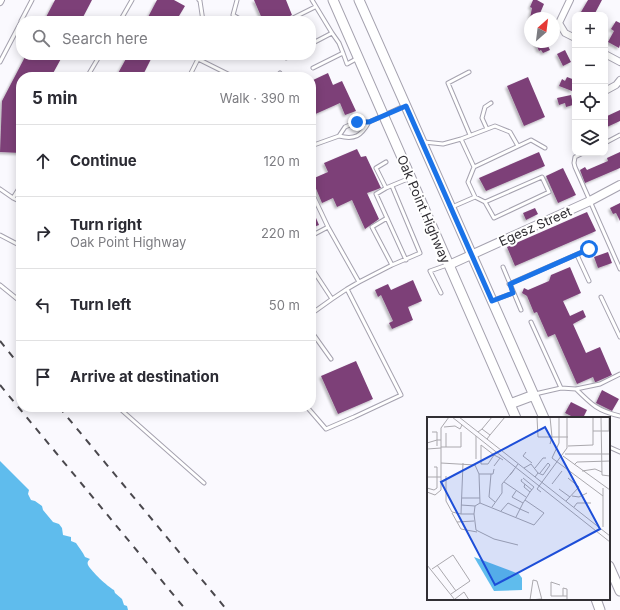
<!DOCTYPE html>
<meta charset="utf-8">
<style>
:root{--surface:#fff;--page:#f7f7f7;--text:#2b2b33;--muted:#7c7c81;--line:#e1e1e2}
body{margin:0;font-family:Inter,sans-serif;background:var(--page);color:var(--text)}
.controls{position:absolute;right:12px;top:12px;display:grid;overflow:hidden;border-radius:8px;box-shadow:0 2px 10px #0003}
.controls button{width:36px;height:36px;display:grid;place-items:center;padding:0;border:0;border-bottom:1px solid var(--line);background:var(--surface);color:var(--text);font:20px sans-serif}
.compass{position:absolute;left:524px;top:12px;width:36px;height:36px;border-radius:50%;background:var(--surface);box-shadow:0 2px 10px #0003;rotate:28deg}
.stop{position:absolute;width:12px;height:12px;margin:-9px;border:3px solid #1a73e8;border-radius:50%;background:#fff}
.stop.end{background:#1a73e8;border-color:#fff;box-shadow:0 1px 4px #0008}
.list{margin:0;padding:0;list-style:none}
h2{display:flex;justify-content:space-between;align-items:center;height:52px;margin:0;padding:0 16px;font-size:17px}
h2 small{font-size:13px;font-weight:400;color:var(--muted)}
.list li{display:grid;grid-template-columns:26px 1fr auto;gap:12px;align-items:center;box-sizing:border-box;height:72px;padding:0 16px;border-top:1px solid var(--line)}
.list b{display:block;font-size:15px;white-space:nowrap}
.list p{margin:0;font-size:13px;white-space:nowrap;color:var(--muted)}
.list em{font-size:13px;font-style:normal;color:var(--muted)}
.icon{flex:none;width:22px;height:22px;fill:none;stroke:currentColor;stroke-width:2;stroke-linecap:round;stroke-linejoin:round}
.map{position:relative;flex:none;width:620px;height:610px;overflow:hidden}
.search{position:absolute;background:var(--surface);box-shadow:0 2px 10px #0003;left:16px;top:16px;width:300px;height:44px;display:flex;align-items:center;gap:10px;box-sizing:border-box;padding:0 14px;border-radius:16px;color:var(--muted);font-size:15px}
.panel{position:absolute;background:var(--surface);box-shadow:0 2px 10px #0003;left:16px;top:72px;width:300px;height:340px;border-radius:16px}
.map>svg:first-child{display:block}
.water{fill:#5fbced}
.building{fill:#7d4178;filter:url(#shadow)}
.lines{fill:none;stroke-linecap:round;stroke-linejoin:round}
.lane-casing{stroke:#a5a2af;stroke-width:5}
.street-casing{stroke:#a5a2af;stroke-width:8}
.secondary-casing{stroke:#a5a2af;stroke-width:10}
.primary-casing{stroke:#a5a2af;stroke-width:11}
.lane{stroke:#fff;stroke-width:3}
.street{stroke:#fff;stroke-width:6}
.secondary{stroke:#fff;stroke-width:8}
.primary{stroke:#fff;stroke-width:9}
.rail{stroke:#4a484d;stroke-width:2;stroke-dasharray:7 7;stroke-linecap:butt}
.route{stroke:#1a73e8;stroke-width:5}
.labels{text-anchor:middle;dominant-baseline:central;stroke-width:4;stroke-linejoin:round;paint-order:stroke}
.street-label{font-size:13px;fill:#312f34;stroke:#fff}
.inset-road{fill:none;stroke:#aaa8ad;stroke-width:1}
.view{fill:#1d4ed8;fill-opacity:0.15;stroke:#1d4ed8;stroke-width:2}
.inset-edge{fill:none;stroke:#312f34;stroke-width:2}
</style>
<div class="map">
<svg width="620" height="610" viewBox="0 0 620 610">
<defs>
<filter id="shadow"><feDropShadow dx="-2" dy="2" stdDeviation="1" flood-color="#0004"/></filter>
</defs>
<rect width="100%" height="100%" fill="#faf9fe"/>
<path class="water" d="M0,461L29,490L28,494L31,500L35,501L42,506L43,510L53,522L59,524L62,528L63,535L71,537V541L76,543C79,548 83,552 85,557L90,559C88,561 87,562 88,565C92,572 107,586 114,590L115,593L122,599L124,605L127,606L128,610H0Z"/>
<path class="building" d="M55,0H92L81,21H44Z
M157,0H174L185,6L176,21H146Z
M254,0H286L292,15L280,21H263Z
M533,0H537L544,4L538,18H530L532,8L530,7Z
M588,0H602L594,15H585L581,12Z
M616,21L620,23V45L619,48L608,42L614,31L611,29Z
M535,42H546L550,50L543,53L541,50L539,51Z
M565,50L571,62L563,66L557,54Z
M26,55H63L51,77H21V153L0,152L2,101Z
M128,55H153L142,77H116Z
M328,73L333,85L342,81L356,111L345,115L340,103L311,116V81Z
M528,77L545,117L524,126L507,86Z
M567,77L575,80L572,91L559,86L562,79L565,81Z
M571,95L573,105L566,107L565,103L559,105L557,98Z
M620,110V121L607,127L605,123V117Z
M357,149L361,157L366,156L381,188L367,193L379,219L365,229L352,200L337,207L333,198L322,203L312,179L328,172L324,163Z
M539,152L545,166L486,191L479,178Z
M620,152V168L585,183L580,170L585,167L587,170L608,161L607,158Z
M563,168L576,195L558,203L546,176Z
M620,203V221L616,213L613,214L610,208Z
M311,206L319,225L311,228Z
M535,208L538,214L526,220L523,213Z
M587,212L596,231L515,266L507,247Z
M608,252L612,263L598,268L594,257Z
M570,267L581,293L563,301L570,316L583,310L586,317L573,324L586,353L600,347L612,375L596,382H595L593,377L577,384L555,334L548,337L537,312L534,313L527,296L522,293L524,288L528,290L549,281L551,275Z
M413,280L422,301L408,307L413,320L392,329L389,323L393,321L381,295L378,297L375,290L388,284L391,290Z
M356,361L373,399L338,414L321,376Z
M602,390L619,399L612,411L596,403Z
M571,402L587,410L583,418H575L565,413Z"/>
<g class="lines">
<defs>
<path id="lane" d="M199,0L200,1L203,21
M237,0L233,15L243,21
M312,0L332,33
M21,21L32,0
M120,21L132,0
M287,21L315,7
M311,44L332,33L339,43L343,53
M286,58L292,55
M198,59L234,77
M0,62L21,22
M313,68L343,53L347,64L356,59
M469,72L448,83L470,135
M87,77L100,55
M189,77L200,55
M276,77L280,73
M487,129L482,118L485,107L491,103
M339,136C355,140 361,136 369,122
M461,139L495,126L510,132L518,146
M424,142L443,144L461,139L474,167L468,182L475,197
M605,143L620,135
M311,146L339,136L345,127L357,122H369L404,106
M583,153L575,157L574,163L575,167L620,269
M386,162L376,168L386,188L410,178
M474,167L531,140L545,148
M21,185L13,198L21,202
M386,188L376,194L406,260
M0,189L13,198
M311,191L328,227L359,282
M452,207L475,197L485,202L494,218L549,192L542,177L485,202
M387,218L372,227L392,265L420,253L392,186
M0,235L21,246
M311,236L328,227
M577,255L589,281
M311,267L332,299L347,289
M503,267L521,310
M509,284L589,249
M0,285L21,302
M441,293L430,271L447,265
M601,297L620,337
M494,300L513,293
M311,314L332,299
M531,322L561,388
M311,331L331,359
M576,389C592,405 598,411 620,416
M535,394L561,388L576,389L600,384L620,374
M118,407L204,483
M307,407L326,429L354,417L401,395L347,289L359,282L392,265
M609,447L620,452"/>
<path id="street" d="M570,0L559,23L565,33L575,38
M0,2L1,0
M605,54L620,62
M605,91L616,85L620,80"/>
<path id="secondary" d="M449,265L590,201L620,185"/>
<path id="primary" d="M333,0L516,418
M359,0L544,418
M510,404L534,395
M609,566L620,591
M596,599L600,610"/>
</defs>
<use href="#lane" class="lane-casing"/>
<use href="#street" class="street-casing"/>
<use href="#secondary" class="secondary-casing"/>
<use href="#primary" class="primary-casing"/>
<use href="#lane" class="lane"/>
<use href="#street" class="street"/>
<use href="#secondary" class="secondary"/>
<use href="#primary" class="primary"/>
<path class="rail" d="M0,341L21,367
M0,385L186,610
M59,407L227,610"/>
</g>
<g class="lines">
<path class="route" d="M357,122H369L406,106L492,301L513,293L510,284L589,249"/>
</g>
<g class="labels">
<g class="street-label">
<text transform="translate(424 209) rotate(67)">Oak Point Highway</text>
<text transform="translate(535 226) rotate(-24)">Egesz Street</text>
</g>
</g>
<g transform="translate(427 417)">
<rect width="183" height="183" fill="#faf9fe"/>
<path d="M47,140L92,157L95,161V173L67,174Z" fill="#5fbced"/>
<path class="inset-road" d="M25,0L183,125M32,0L183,119M110,0L111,20H141M123,0L125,20L123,27M132,0V26L125,41L176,79M174,0L175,58L183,59M17,10L28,9L33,12L35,8M55,12L65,0M166,14H183M182,14V0M5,15H10V23H14M51,15L55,12L63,18L60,22M63,18L78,0M49,19V42M0,26L10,23V29M141,29L166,28V0M14,30H34V15M19,30V16M0,32L14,31M99,35L96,39L105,46M138,37H183M67,38L54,28V47H61L67,38L73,41M136,39L183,73M14,46L48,48L52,57L53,86L48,89L47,97L49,113L67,122L91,128M36,46L34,97H47M147,48L150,45L183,44M67,49L73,41L76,43M97,51L104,47L111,56M108,51L116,41H119M155,54L168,52L175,55M52,57H66L67,52M64,57L62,80L68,85M83,58L91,47M19,59V84L25,95L34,97M0,60H14M108,60L111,56L116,58L123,48L121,46L113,56M96,61L107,70L103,75L97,70L98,67M95,62L94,64L105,73M77,65L99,80M125,67L135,54M0,71L7,73L10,71V50H7M132,72L143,80M89,74L85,80L96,86L98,83M0,75L8,78L14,73V11L22,0M114,75L110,72L140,31V0M145,79L152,80L160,76M35,81H53M139,84L152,70L141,61M53,86L107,108L117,96L98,83L103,75M96,86L93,92L102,96M34,88L48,89M65,90L75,76V67L87,53M147,90L150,86H164M74,94L81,86L93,92L89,100M25,96L30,105L47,104M30,105L34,112L50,115M176,110V71M0,148L28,183M10,148L29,174M5,152L26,138L43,164L24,177M133,168L124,165V179H136M140,172V183H146M140,172L136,171V179H140M28,182L37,175L42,183M114,182L103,183L106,163L110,164L115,183M59,183H73"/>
<path class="view" d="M118,10L173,112L68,168L14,65Z"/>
<rect width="183" height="183" class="inset-edge"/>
</g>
</svg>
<div class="controls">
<button>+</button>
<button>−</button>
<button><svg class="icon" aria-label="locate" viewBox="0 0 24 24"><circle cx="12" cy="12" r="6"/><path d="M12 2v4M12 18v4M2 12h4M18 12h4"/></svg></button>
<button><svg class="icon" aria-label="layers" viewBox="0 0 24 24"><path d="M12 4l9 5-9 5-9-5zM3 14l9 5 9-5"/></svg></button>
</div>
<svg class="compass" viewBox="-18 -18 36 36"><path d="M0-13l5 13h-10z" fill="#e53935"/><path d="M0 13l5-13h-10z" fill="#7c7c81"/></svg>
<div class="stop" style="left:589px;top:249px"></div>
<div class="stop end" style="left:357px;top:122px"></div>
<div class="search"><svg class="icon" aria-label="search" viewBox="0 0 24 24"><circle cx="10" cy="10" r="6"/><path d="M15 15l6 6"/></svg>Search here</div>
<section class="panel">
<h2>5 min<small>Walk · 390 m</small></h2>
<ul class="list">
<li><svg class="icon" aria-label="ahead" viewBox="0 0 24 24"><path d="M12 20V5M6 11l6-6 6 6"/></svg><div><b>Continue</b></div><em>120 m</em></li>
<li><svg class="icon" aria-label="right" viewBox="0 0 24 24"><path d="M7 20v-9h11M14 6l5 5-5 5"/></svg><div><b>Turn right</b><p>Oak Point Highway</p></div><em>220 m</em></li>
<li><svg class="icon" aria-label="left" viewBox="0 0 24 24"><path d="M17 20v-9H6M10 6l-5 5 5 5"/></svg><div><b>Turn left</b></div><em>50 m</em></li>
<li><svg class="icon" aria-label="arrive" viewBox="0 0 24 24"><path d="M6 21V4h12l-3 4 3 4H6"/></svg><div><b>Arrive at destination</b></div></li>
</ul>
</section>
</div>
